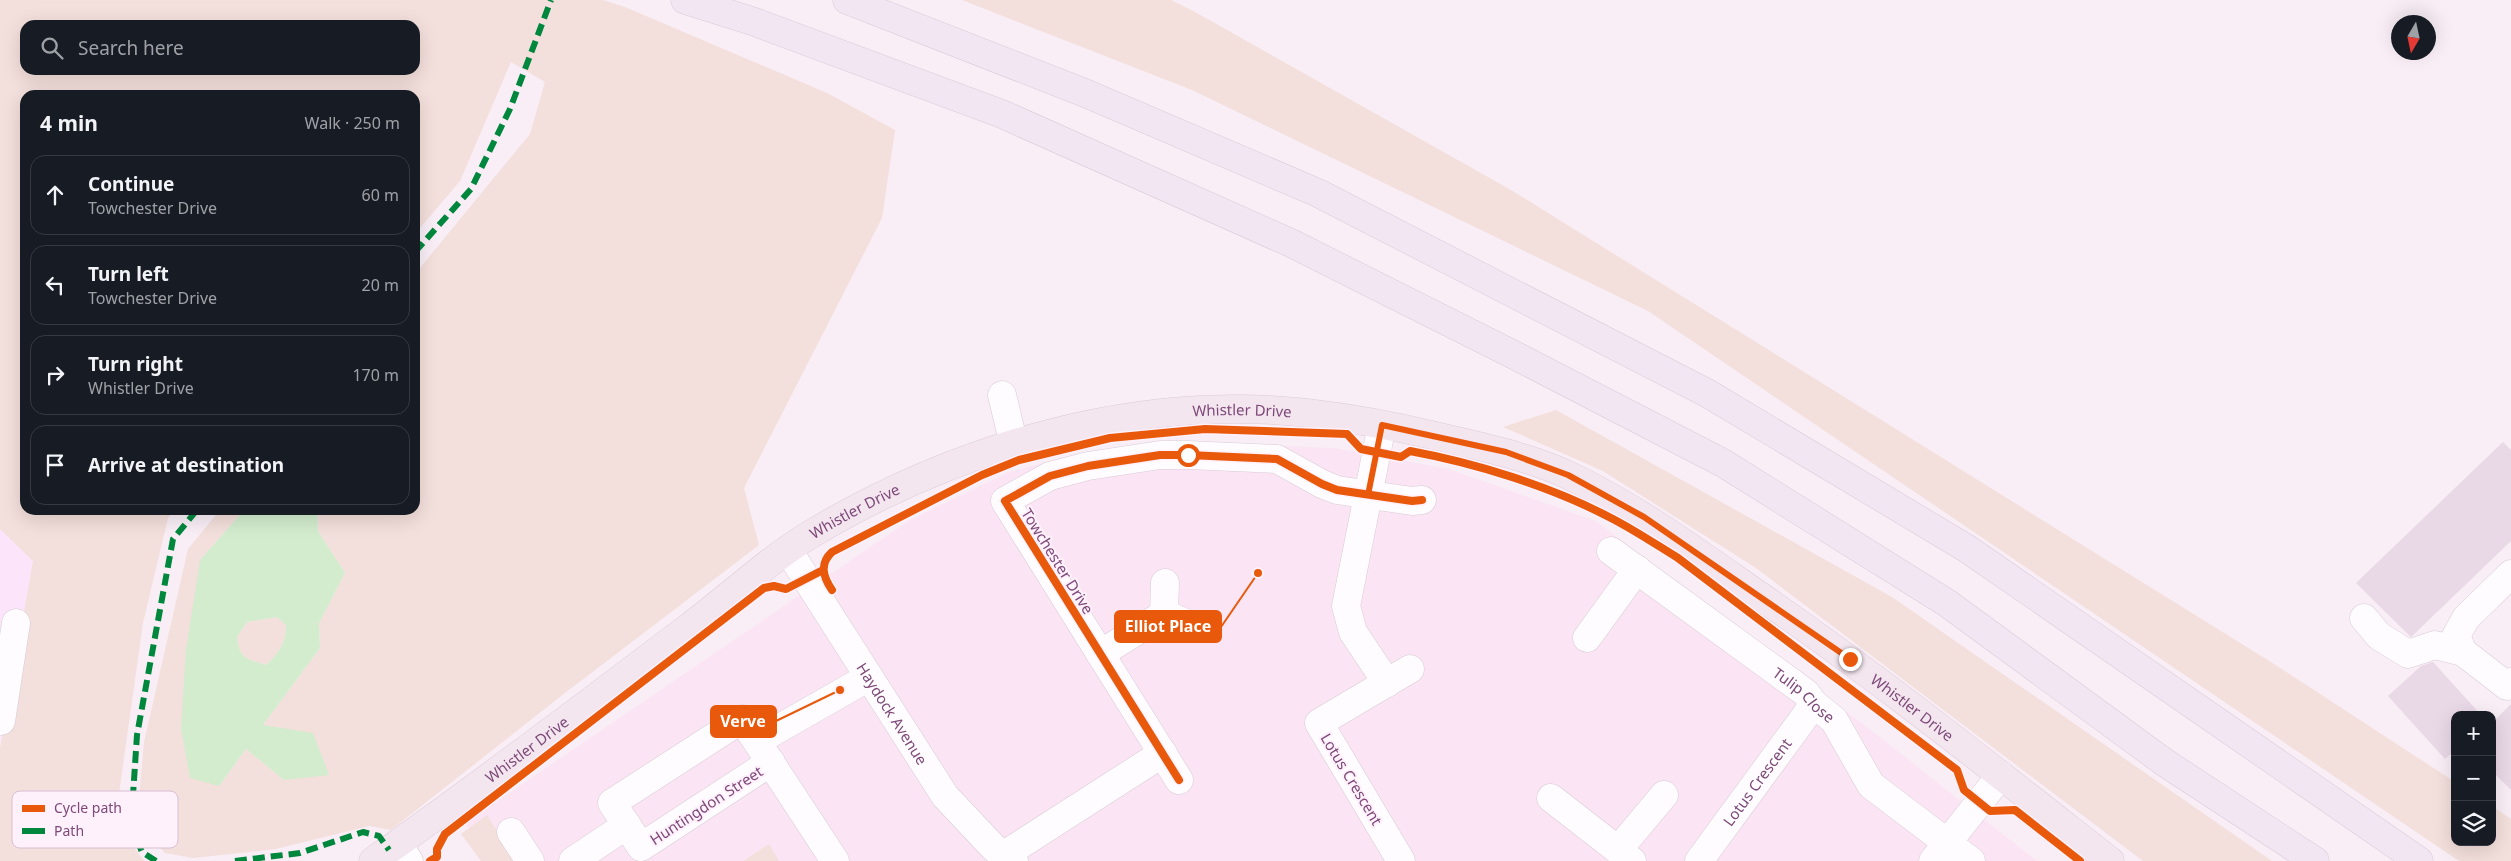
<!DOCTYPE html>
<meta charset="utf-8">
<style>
:root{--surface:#171b24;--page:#20242c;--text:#f1f3f6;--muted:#9ea1a6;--line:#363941}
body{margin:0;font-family:"Noto Sans",sans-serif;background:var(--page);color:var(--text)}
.controls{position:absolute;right:15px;bottom:15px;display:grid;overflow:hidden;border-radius:10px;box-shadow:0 5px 20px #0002}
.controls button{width:45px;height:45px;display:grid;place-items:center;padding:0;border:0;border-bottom:1px solid var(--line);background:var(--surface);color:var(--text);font:25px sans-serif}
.compass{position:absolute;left:2391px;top:15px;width:45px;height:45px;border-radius:50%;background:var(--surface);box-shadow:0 5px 20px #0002;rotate:189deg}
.stop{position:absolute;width:15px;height:15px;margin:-11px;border:4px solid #ea580c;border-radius:50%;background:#fff}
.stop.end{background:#ea580c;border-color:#fff;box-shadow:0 1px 5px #0008}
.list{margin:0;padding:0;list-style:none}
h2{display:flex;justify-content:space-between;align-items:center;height:65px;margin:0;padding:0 20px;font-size:21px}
h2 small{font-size:16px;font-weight:400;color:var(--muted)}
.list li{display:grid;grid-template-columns:32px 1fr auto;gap:15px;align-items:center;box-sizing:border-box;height:80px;margin:0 10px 10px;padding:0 10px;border:1px solid var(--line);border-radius:15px}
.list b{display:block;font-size:19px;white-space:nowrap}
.list p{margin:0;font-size:16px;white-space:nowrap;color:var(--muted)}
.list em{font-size:16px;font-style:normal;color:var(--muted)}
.icon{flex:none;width:28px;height:28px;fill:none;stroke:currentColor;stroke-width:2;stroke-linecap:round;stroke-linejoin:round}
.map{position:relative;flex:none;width:2511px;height:861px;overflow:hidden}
.search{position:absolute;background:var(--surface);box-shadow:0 5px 20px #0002;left:20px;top:20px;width:400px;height:55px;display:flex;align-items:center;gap:12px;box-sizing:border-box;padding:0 18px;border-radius:15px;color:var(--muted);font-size:19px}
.panel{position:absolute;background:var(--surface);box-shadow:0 5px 20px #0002;left:20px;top:90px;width:400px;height:425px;border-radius:15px}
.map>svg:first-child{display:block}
.residential{fill:#fbe5f4}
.commercial{fill:#fce4fa}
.green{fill:#f3dfdb;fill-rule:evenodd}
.water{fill:#d2eccd;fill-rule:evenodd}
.building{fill:#e9d8e6}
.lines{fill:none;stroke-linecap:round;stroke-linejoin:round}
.minor-casing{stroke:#d9cbd6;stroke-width:29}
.major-casing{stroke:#dbcad9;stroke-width:29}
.highway-casing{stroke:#dbcad9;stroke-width:29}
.minor{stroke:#fefcfe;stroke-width:28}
.major{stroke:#f4e6ef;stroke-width:28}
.highway{stroke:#f3e6f3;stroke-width:28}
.quiet{stroke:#00873e;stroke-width:6;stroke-dasharray:12 6;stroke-linecap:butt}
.cycleway-casing{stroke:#fff1fb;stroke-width:11}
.cycleway{stroke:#e8590c;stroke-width:8}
.route{stroke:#ea580c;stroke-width:6}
.labels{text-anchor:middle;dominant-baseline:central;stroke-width:4;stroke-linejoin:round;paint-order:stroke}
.street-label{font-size:15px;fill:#7d4979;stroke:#fff1fb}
.key{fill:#fff1fb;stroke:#d8bfd4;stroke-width:1}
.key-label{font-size:14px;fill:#7d4979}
.leader{fill:none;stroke:#e8590c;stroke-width:2}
.callout-dot{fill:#e8590c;stroke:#fff1fb;stroke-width:2}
.callout{fill:#e8590c;stroke:#e8590c;stroke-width:2}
.callout-label{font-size:16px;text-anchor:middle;font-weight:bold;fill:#fff}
</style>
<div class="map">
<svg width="2511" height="861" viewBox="0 0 2511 861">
<rect width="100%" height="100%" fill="#f9eef6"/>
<path class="residential" d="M1178,441L1334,448L1449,469L1596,521L1881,738L2037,861H493L465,823L910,520L1009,472L1073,455Z"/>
<path class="commercial" d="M0,529L33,561L0,744Z"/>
<path class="green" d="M0,0H603L625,7L827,93L895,130L882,218L744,488L759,545L561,696L391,830L369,826L276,849L193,858L165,853L146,833L139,799L144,742L188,549L220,510H244L200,560L219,786L246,749L284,780L263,725L320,648L319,623L345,573L318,531L317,510H415V274L530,134L545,82L511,62L460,181L415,234V95H25V510H175L168,518L143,623L116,815C128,832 130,845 145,861H0V748L33,561L0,529ZM25,25H415V70H25Z
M962,0H1171L1195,12L1511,190L2274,664L2455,782V842H2492V806L2511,819V861H2459L1648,311L1192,90Z
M1556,410L1892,597L2272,861H2143L1756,568L1603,471L1503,427Z
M277,617L286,625C286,643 279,653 266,665C246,659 240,659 237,637L247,622Z
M487,815L516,861H481L461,834Z
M769,844L779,861H743Z"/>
<path class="water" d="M244,510H317L318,531L345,573L319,623L320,648L263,725L313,733L329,775L284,780L246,749L219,786L190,778L181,728L186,650L200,560ZM277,617L286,625C286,643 279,653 266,665C246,659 240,659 237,637L247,622Z"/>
<path class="building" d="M2503,442L2511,450V541L2411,637L2356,583Z
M2433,662L2481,715H2455V750L2445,759L2388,696L2421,666Z
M2511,704V790L2492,771V723Z"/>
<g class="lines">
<defs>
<g id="minor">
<path d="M1002,395L1014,445"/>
<path d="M1382,425L1346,606L1353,632L1387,683"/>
<path id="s1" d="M788,550L945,796L994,848L1014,861"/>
<path id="s2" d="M1611,551L1806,693L1814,704L1834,720L1871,785L1971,861"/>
<path d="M1165,583L1164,614L1195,627"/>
<path d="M2364,618L2379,636L2408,654L2435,645L2463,652L2507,686L2511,682"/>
<path d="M1587,638L1637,569"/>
<path d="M2463,652L2456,636L2466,618L2511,574"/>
<path d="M1100,654L1164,614"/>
<path d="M1,721L16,623"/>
<path d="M757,741L869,677"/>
<path d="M771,762L641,847L612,803L742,719L835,861"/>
<path d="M1179,780L1005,501L1050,476L1088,466L1160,455H1188L1277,459L1322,484L1337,490L1412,501L1422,500"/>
<path d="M1551,798L1632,861"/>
<path d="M511,832L530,861"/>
<path d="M398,844L409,861"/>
<path d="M1618,850L1664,795"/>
<path d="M1004,855L1163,753"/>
<path d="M573,861L627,825"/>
<path d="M1401,861L1319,723L1410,669"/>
<path id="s3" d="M1699,861L1814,704"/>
<path d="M1933,861L2001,775"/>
</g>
<g id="major">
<path id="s4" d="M373,861C480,786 584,706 688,628C728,598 766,562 808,536C955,447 1135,394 1307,413C1350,418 1394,426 1436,436C1481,447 1528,456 1570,476C1637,508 1697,552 1757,594C1879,678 1994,770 2110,861"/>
</g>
<path id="highway" d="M685,0L752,21L1002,114L1291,243L1518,357L1723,463L1947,603L2164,762L2315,861
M847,0L1085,93L1318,193L1707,393L1966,548L2419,861"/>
</defs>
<use href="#minor" class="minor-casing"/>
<use href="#major" class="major-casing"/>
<use href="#highway" class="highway-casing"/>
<use href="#minor" class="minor"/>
<use href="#major" class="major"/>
<use href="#highway" class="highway"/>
<path class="quiet" d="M415,252L471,189L510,109L551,0
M156,861L142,852L131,825L137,735L173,539L197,510
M235,861L300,853L363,832L379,836L389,850"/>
<defs>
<path id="cycleway" d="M832,590C823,577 819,564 832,552L982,475L1019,460L1110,438L1205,429L1347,434L1361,449L1401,457L1410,451C1475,463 1550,486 1609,517C1633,529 1655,544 1678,558L1957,770L1964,790L1990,811L2015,810L2080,861
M1179,780L1005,501L1050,476L1088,466L1160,455H1188L1277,459L1322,484L1337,490L1412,501L1422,500
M430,861L437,857V849L445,834L764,588L774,586L786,589L823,570"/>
</defs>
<use href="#cycleway" class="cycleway-casing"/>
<use href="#cycleway" class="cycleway"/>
</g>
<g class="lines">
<path class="route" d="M1188,455L1277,459L1322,484L1337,490L1368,495L1382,425L1506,452L1568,475L1644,517L1850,659"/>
</g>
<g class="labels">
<g class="street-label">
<text stroke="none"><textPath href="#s4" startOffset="1001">Whistler Drive</textPath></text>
<text stroke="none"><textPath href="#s4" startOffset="596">Whistler Drive</textPath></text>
<text transform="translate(1058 561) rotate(58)">Towchester Drive</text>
<text stroke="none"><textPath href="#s2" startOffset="241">Tulip Close</textPath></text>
<text stroke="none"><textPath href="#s4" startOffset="1751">Whistler Drive</textPath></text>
<text stroke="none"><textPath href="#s1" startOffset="194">Haydock Avenue</textPath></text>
<text stroke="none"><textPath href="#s4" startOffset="190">Whistler Drive</textPath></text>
<text transform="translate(1352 779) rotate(59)">Lotus Crescent</text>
<text stroke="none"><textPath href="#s3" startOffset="98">Lotus Crescent</textPath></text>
<text transform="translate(706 805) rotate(-33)">Huntingdon Street</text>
</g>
</g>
<rect x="12" y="791" width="166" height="57" rx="8" class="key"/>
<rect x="22" y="805" width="23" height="7" fill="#e8590c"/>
<rect x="22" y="828" width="23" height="6" fill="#00873e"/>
<g class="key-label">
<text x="54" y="813">Cycle path</text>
<text x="54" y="836">Path</text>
</g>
<path class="leader" d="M1258 573L1221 627M840 690L776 721"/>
<g class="callout-dot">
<circle cx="1258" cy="573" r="5"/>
<circle cx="840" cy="690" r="5"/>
</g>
<g class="callout">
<rect x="1115" y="611" width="106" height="31" rx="5"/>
<rect x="711" y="706" width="65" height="31" rx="5"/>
</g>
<g class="callout-label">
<text x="1168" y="632">Elliot Place</text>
<text x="743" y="727">Verve</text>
</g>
</svg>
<div class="controls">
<button>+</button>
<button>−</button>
<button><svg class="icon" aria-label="layers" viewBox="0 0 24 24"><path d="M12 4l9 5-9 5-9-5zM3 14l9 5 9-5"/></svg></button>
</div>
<svg class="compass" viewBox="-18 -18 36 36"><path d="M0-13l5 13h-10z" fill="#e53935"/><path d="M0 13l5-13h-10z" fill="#9ea1a6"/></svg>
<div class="stop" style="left:1188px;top:455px"></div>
<div class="stop end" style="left:1850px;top:659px"></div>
<div class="search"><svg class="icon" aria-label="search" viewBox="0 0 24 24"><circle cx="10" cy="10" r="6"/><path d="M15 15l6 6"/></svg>Search here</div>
<section class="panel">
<h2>4 min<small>Walk · 250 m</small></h2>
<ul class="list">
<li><svg class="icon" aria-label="ahead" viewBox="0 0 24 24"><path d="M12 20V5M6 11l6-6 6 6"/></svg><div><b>Continue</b><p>Towchester Drive</p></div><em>60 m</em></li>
<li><svg class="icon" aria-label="left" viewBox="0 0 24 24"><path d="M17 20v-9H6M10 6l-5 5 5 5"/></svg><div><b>Turn left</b><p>Towchester Drive</p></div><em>20 m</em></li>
<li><svg class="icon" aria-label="right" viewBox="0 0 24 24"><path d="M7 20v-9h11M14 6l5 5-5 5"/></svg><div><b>Turn right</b><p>Whistler Drive</p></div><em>170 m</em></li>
<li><svg class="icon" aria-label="arrive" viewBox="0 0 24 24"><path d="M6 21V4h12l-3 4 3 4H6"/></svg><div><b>Arrive at destination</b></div></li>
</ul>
</section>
</div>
